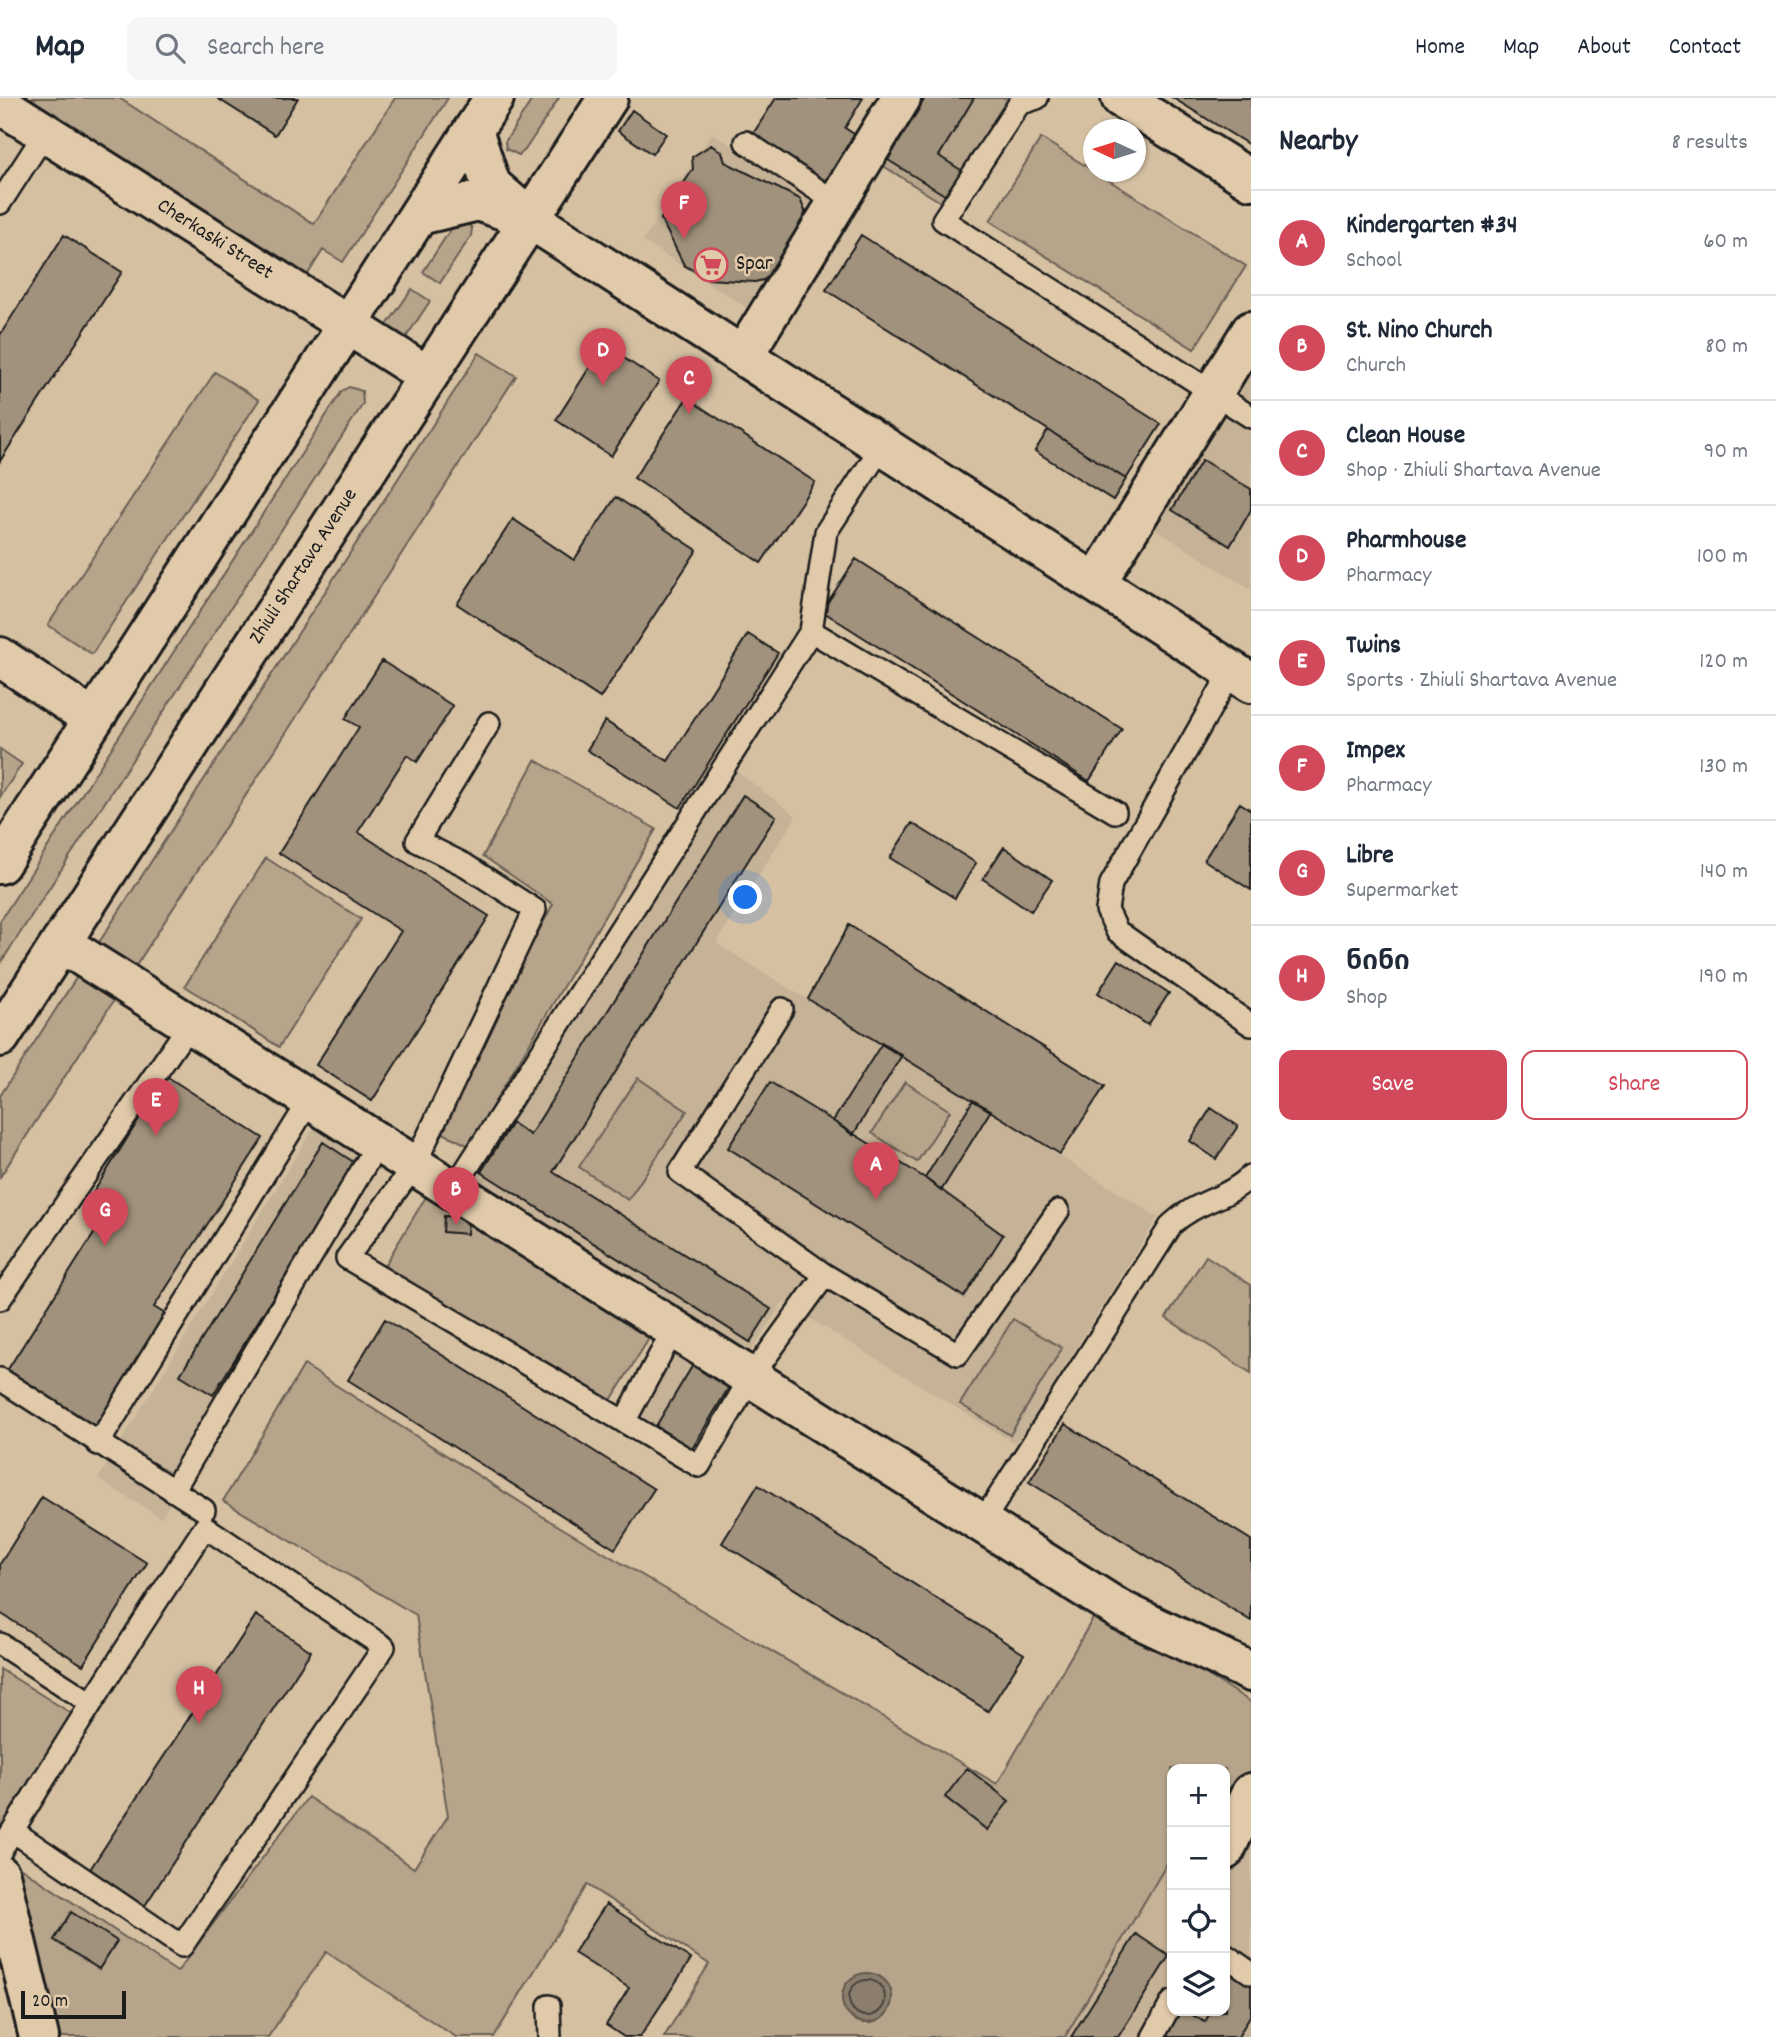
<!DOCTYPE html>
<meta charset="utf-8">
<style>
:root{--surface:#fff;--page:#f6f6f7;--text:#1f2937;--muted:#747a83;--line:#e0e1e3;--accent:#d1495b}
body{margin:0;font-family:Dekko,"Noto Sans Georgian",sans-serif;background:var(--page);color:var(--text)}
.controls{position:absolute;right:21px;bottom:21px;display:grid;overflow:hidden;border-radius:14px;box-shadow:0 2px 5px #0004}
.controls button{width:63px;height:63px;display:grid;place-items:center;padding:0;border:0;border-bottom:2px solid var(--line);background:var(--surface);color:var(--text);font:35px sans-serif}
.compass{position:absolute;left:1083px;top:21px;width:63px;height:63px;border-radius:50%;background:var(--surface);box-shadow:0 2px 5px #0004;rotate:274deg}
.scale{position:absolute;left:21px;bottom:18px;width:105px;box-sizing:border-box;padding-left:7px;border:4px solid #1c1c1c;border-top:0;font-size:19px;line-height:24px;white-space:nowrap;color:#1c1c1c;-webkit-text-stroke:5px #e1caaa;paint-order:stroke}
.you{position:absolute;left:746px;top:800px;width:24px;height:24px;margin:-18px;border:5px solid #fff;border-radius:50%;background:#1a73e8;box-shadow:0 0 0 10px #1a73e833}
.badge{display:grid;place-items:center;width:46px;height:46px;border-radius:50%;background:var(--accent);color:#fff;font-size:23px;font-weight:700}
.pin{position:absolute;translate:-50% -58px;filter:drop-shadow(0 2px 4px #0008)}
.pin::after{content:'';position:absolute;top:37px;width:24px;height:21px;background:inherit;clip-path:polygon(0 0,100% 0,50% 100%)}
.list{margin:0;padding:0;list-style:none}
h2{display:flex;justify-content:space-between;align-items:center;height:91px;margin:0;padding:0 28px;font-size:30px}
h2 small{font-size:23px;font-weight:400;color:var(--muted)}
.list li{display:grid;grid-template-columns:46px 1fr auto;gap:21px;align-items:center;box-sizing:border-box;height:105px;padding:0 28px;border-top:2px solid var(--line)}
.list b{display:block;font-size:26px;white-space:nowrap}
.list p{margin:0;font-size:23px;white-space:nowrap;color:var(--muted)}
.list em{font-size:23px;font-style:normal;color:var(--muted)}
.actions{display:flex;gap:14px;padding:21px 28px}
.actions a{flex:1;padding:16px 0;border:2px solid var(--accent);border-radius:14px;text-align:center;font-size:24px;color:var(--accent)}
.actions .main{background:var(--accent);color:#fff}
.icon{flex:none;width:38px;height:38px;fill:none;stroke:currentColor;stroke-width:2;stroke-linecap:round;stroke-linejoin:round}
.map{position:relative;flex:none;width:1251px;height:1939px;overflow:hidden}
header{display:flex;align-items:center;gap:42px;box-sizing:border-box;height:98px;padding:0 35px;background:var(--surface);border-bottom:2px solid var(--line)}
header strong{font-size:33px}
nav{display:flex;gap:38px;margin-inline-start:auto;font-size:24px}
.search{width:490px;height:63px;background:var(--page);display:flex;align-items:center;gap:18px;box-sizing:border-box;padding:0 24px;border-radius:14px;color:var(--muted);font-size:26px}
main{display:flex}
aside{flex:1;background:var(--surface)}
.map>svg:first-child{display:block}
.built{fill:#c5b297}
.green{fill:#b6a48b;stroke:#696054;stroke-width:2}
.water{fill:#8b7e6c;stroke:#5f574c;stroke-width:2}
.lines{fill:none;stroke-linecap:round;stroke-linejoin:round}
.shore{stroke:#48433c;stroke-width:2}
.building{fill:#a1927d;stroke:#1c1c1c;stroke-width:2}
.service-casing{stroke:#1c1c1c;stroke-width:26}
.minor-casing{stroke:#1c1c1c;stroke-width:44}
.tertiary-casing{stroke:#1c1c1c;stroke-width:44}
.primary-casing{stroke:#1c1c1c;stroke-width:44}
.service{stroke:#e1caaa;stroke-width:21}
.minor{stroke:#e1caaa;stroke-width:38}
.tertiary{stroke:#e1caaa;stroke-width:38}
.primary{stroke:#e1caaa;stroke-width:38}
.labels{text-anchor:middle;dominant-baseline:central;stroke-width:5;stroke-linejoin:round;paint-order:stroke}
.street-label{font-size:21px;fill:#1c1c1c;stroke:#e1caaa}
.poi-label{font-size:21px;fill:#1c1c1c;stroke:#e1caaa;text-anchor:start}
</style>
<header>
<strong>Map</strong>
<div class="search"><svg class="icon" aria-label="search" viewBox="0 0 24 24"><circle cx="10" cy="10" r="6"/><path d="M15 15l6 6"/></svg>Search here</div>
<nav><a>Home</a><a>Map</a><a>About</a><a>Contact</a></nav>
</header>
<main>
<div class="map">
<svg width="1251" height="1939" viewBox="0 0 1251 1939">
<rect width="100%" height="100%" fill="#d5c0a2"/>
<filter id="ink" filterUnits="userSpaceOnUse"><feTurbulence type="fractalNoise" baseFrequency=".0143" numOctaves="2"/><feDisplacementMap in="SourceGraphic" scale="14" xChannelSelector="R" yChannelSelector="G"/><feConvolveMatrix kernelMatrix="1 2 1 2 8 2 1 2 1" color-interpolation-filters="sRGB"/></filter>
<g filter="url(#ink)">
<path class="built" d="M712,35L832,112L763,220L643,143Z
M1251,261V492L1149,427Z
M735,672L796,718L716,845L1158,1119L1016,1346L783,1204L748,1258L466,1088Z
M316,1026L380,1066L161,1420L98,1381Z
M674,1231L751,1279L699,1368L624,1324Z
M1251,1691V1939H1065L1172,1757V1913H1225V1733Z"/>
<path class="green" d="M30,0H119L314,126L395,0H448L343,164L323,152L306,179Z
M533,0H559L525,52L519,57L506,51L505,44Z
M912,0H1015L945,107L874,62Z
M1041,40L1246,168L1194,251L990,123Z
M465,122L472,130L471,138L440,185L423,174L454,126Z
M412,191L430,203L403,244L385,230Z
M479,255L516,278L0,1079V998Z
M215,274L259,302L92,556L48,527Z
M349,289L362,293L363,306L0,866V823L342,293Z
M0,651L22,666L0,699Z
M535,662L656,731L469,1048L435,1031L553,806L483,758Z
M266,760L361,821L279,949L185,888Z
M638,980L687,1013L628,1102L579,1069Z
M905,984L950,1013L917,1064L872,1035Z
M430,1092L656,1229L608,1307L383,1170Z
M1206,1158L1251,1187V1275L1166,1220Z
M1013,1221L1062,1250L1010,1337L960,1306Z
M304,1267L550,1423L997,1686L1099,1510L1251,1604V1691L1225,1733V1671H1172V1757L1065,1939H664L709,1866L587,1787L494,1939H456L326,1854L268,1939H47L8,1795L21,1770L177,1874L308,1699L414,1770L448,1718L416,1517L223,1403Z
M0,1571L74,1617L1,1735L0,1732Z"/>
<path class="water" d="M842 1900a25 25 0 1 1 50 0a25 25 0 1 1-50 0Z"/>
<g class="lines">
<path class="shore" d="M849 1900a18 18 0 1 1 36 0a18 18 0 1 1-36 0Z"/>
</g>
<path class="building" d="M217,0H298L275,37Z
M776,0H863L845,30L857,38L825,87L751,39Z
M925,0H974L939,58L964,74L948,99L888,62Z
M1173,0H1251V48Z
M632,12L666,36L652,56L618,33Z
M711,47L722,54L725,64L800,101L805,113L804,127L767,181L755,184L708,181L684,167L661,121L693,71L692,59Z
M64,137L122,174L0,363V237Z
M861,137L1161,326L1126,381L826,192Z
M604,247L659,283L611,358L556,322Z
M687,300L815,384L761,465L634,380Z
M1048,332L1126,381L1113,402L1035,353Z
M1202,362L1251,391V412L1230,448L1172,412Z
M616,399L697,452L600,600L457,506L513,421L574,462Z
M856,461L1122,631L1089,683L822,513Z
M748,536L778,555L680,710L587,652L605,623L668,663Z
M382,563L453,608L417,664L407,657L358,734L489,818L372,1003L316,967L401,833L279,755L359,629L345,621Z
M743,697L776,718L553,1074L771,1211L750,1244L481,1074L512,1025L530,1037Z
M1240,705L1251,712V792L1204,762Z
M912,725L976,765L955,800L890,760Z
M1004,749L1052,782L1031,813L983,781Z
M849,827L1105,988L1060,1056L808,901Z
M1119,862L1169,895L1148,927L1098,895Z
M882,945L902,957L853,1037L833,1023Z
M166,978L263,1040L154,1209L173,1221L97,1340L3,1279L102,1123L83,1111Z
M770,984L925,1080L1003,1137L964,1199L728,1050Z
M973,1002L991,1012L941,1093L925,1080Z
M1211,1010L1238,1028L1216,1061L1190,1043Z
M323,1044L355,1065L213,1297L180,1277Z
M444,1118L468,1119L467,1136L443,1134Z
M385,1221L654,1391L615,1451L348,1282Z
M699,1257L735,1279L692,1351L656,1328Z
M1065,1326L1251,1442V1523L1029,1384Z
M758,1387L1024,1556L988,1613L722,1445Z
M42,1399L147,1465L83,1567L0,1515V1466Z
M256,1517L311,1553L144,1809L89,1773Z
M967,1670L1009,1703L987,1732L945,1699Z
M606,1806L691,1861L640,1939H624L606,1927L629,1890L574,1855Z
M71,1814L117,1843L99,1871L54,1842Z
M1136,1836L1169,1858L1118,1939H1071Z
M1233,1874L1251,1885V1916L1238,1939H1159L1174,1913H1185L1205,1924L1211,1913H1225V1889Z"/>
<g class="lines">
<defs>
<path id="service" d="M1037,0L1019,6L943,122L1251,319
M746,44L837,105
M0,105L45,35
M811,533L1115,714
M1232,572L1111,786L1107,812L1117,833L1251,927
M489,625L417,743L465,767L535,812L414,1068L347,1160L699,1368L751,1279L825,1177
M782,911L680,1074L825,1177L958,1256L1058,1113
M453,1092L811,533L826,434L882,348
M0,1201L190,926
M0,1281L204,1412
M624,1324L674,1231
M98,1346L310,1002
M173,1393L378,1045
M982,1425L1172,1126C1198,1102 1226,1102 1251,1078
M0,1546L91,1605
M0,1754C65,1644 135,1536 205,1429L384,1549L182,1848L13,1733
M1225,1857L1251,1875
M549,1908L550,1939
M1153,1939L1172,1904"/>
<path id="minor" d="M1121,0L1251,82
M348,227L428,278
M743,258L901,0
M1096,485L1251,233
M0,559L93,621
M61,845L1120,1512L1251,1574
M1225,1752L1251,1695
M0,1777L39,1939"/>
<g id="tertiary">
<path id="s1" d="M0,6L348,227"/>
<path d="M473,32L491,87L530,121L1251,585"/>
<path d="M419,117L478,103L521,118"/>
</g>
<g id="primary">
<path d="M0,766L494,0"/>
<path id="s2" d="M0,939L608,0"/>
</g>
</defs>
<use href="#service" class="service-casing"/>
<use href="#minor" class="minor-casing"/>
<use href="#tertiary" class="tertiary-casing"/>
<use href="#primary" class="primary-casing"/>
<use href="#service" class="service"/>
<use href="#minor" class="minor"/>
<use href="#tertiary" class="tertiary"/>
<use href="#primary" class="primary"/>
</g>
</g>
<defs>
<symbol id="supermarket-ring" viewBox="-11 -11 22 22"><circle r="9.5" fill="#e1caaa" stroke="#d1495b" stroke-width="1.5"/><path d="M-6-5.5h2.5l.6 2H6L4.5 2H-2.5L-4.4-4H-6ZM-1.5 3.2a1.3 1.3 0 1 0 .1 0ZM3 3.2a1.3 1.3 0 1 0 .1 0Z" fill="#d1495b"/></symbol>
</defs>
<g fill-rule="evenodd">
<use href="#supermarket-ring" x="692" y="148" width="38" height="38"/>
</g>
<g class="labels">
<g class="street-label">
<text stroke="none"><textPath href="#s1" startOffset="254">Cherkaski Street</textPath></text>
<text stroke="none"><textPath href="#s2" startOffset="560">Zhiuli Shartava Avenue</textPath></text>
</g>
<g class="poi-label">
<text x="736" y="167">Spar</text>
</g>
</g>
</svg>
<div class="controls">
<button>+</button>
<button>−</button>
<button><svg class="icon" aria-label="locate" viewBox="0 0 24 24"><circle cx="12" cy="12" r="6"/><path d="M12 2v4M12 18v4M2 12h4M18 12h4"/></svg></button>
<button><svg class="icon" aria-label="layers" viewBox="0 0 24 24"><path d="M12 4l9 5-9 5-9-5zM3 14l9 5 9-5"/></svg></button>
</div>
<svg class="compass" viewBox="-18 -18 36 36"><path d="M0-13l5 13h-10z" fill="#e53935"/><path d="M0 13l5-13h-10z" fill="#747a83"/></svg>
<div class="scale">20 m</div>
<div class="you"></div>
<div class="pin badge" style="left:876px;top:1102px">A</div>
<div class="pin badge" style="left:456px;top:1127px">B</div>
<div class="pin badge" style="left:689px;top:316px">C</div>
<div class="pin badge" style="left:603px;top:288px">D</div>
<div class="pin badge" style="left:156px;top:1038px">E</div>
<div class="pin badge" style="left:684px;top:141px">F</div>
<div class="pin badge" style="left:105px;top:1148px">G</div>
<div class="pin badge" style="left:199px;top:1626px">H</div>
</div>
<aside>
<h2>Nearby<small>8 results</small></h2>
<ul class="list">
<li><span class="badge">A</span><div><b>Kindergarten #34</b><p>School</p></div><em>60 m</em></li>
<li><span class="badge">B</span><div><b>St. Nino Church</b><p>Church</p></div><em>80 m</em></li>
<li><span class="badge">C</span><div><b>Clean House</b><p>Shop · Zhiuli Shartava Avenue</p></div><em>90 m</em></li>
<li><span class="badge">D</span><div><b>Pharmhouse</b><p>Pharmacy</p></div><em>100 m</em></li>
<li><span class="badge">E</span><div><b>Twins</b><p>Sports · Zhiuli Shartava Avenue</p></div><em>120 m</em></li>
<li><span class="badge">F</span><div><b>Impex</b><p>Pharmacy</p></div><em>130 m</em></li>
<li><span class="badge">G</span><div><b>Libre</b><p>Supermarket</p></div><em>140 m</em></li>
<li><span class="badge">H</span><div><b>ნინი</b><p>Shop</p></div><em>190 m</em></li>
</ul>
<div class="actions"><a class="main">Save</a><a>Share</a></div>
</aside>
</main>
